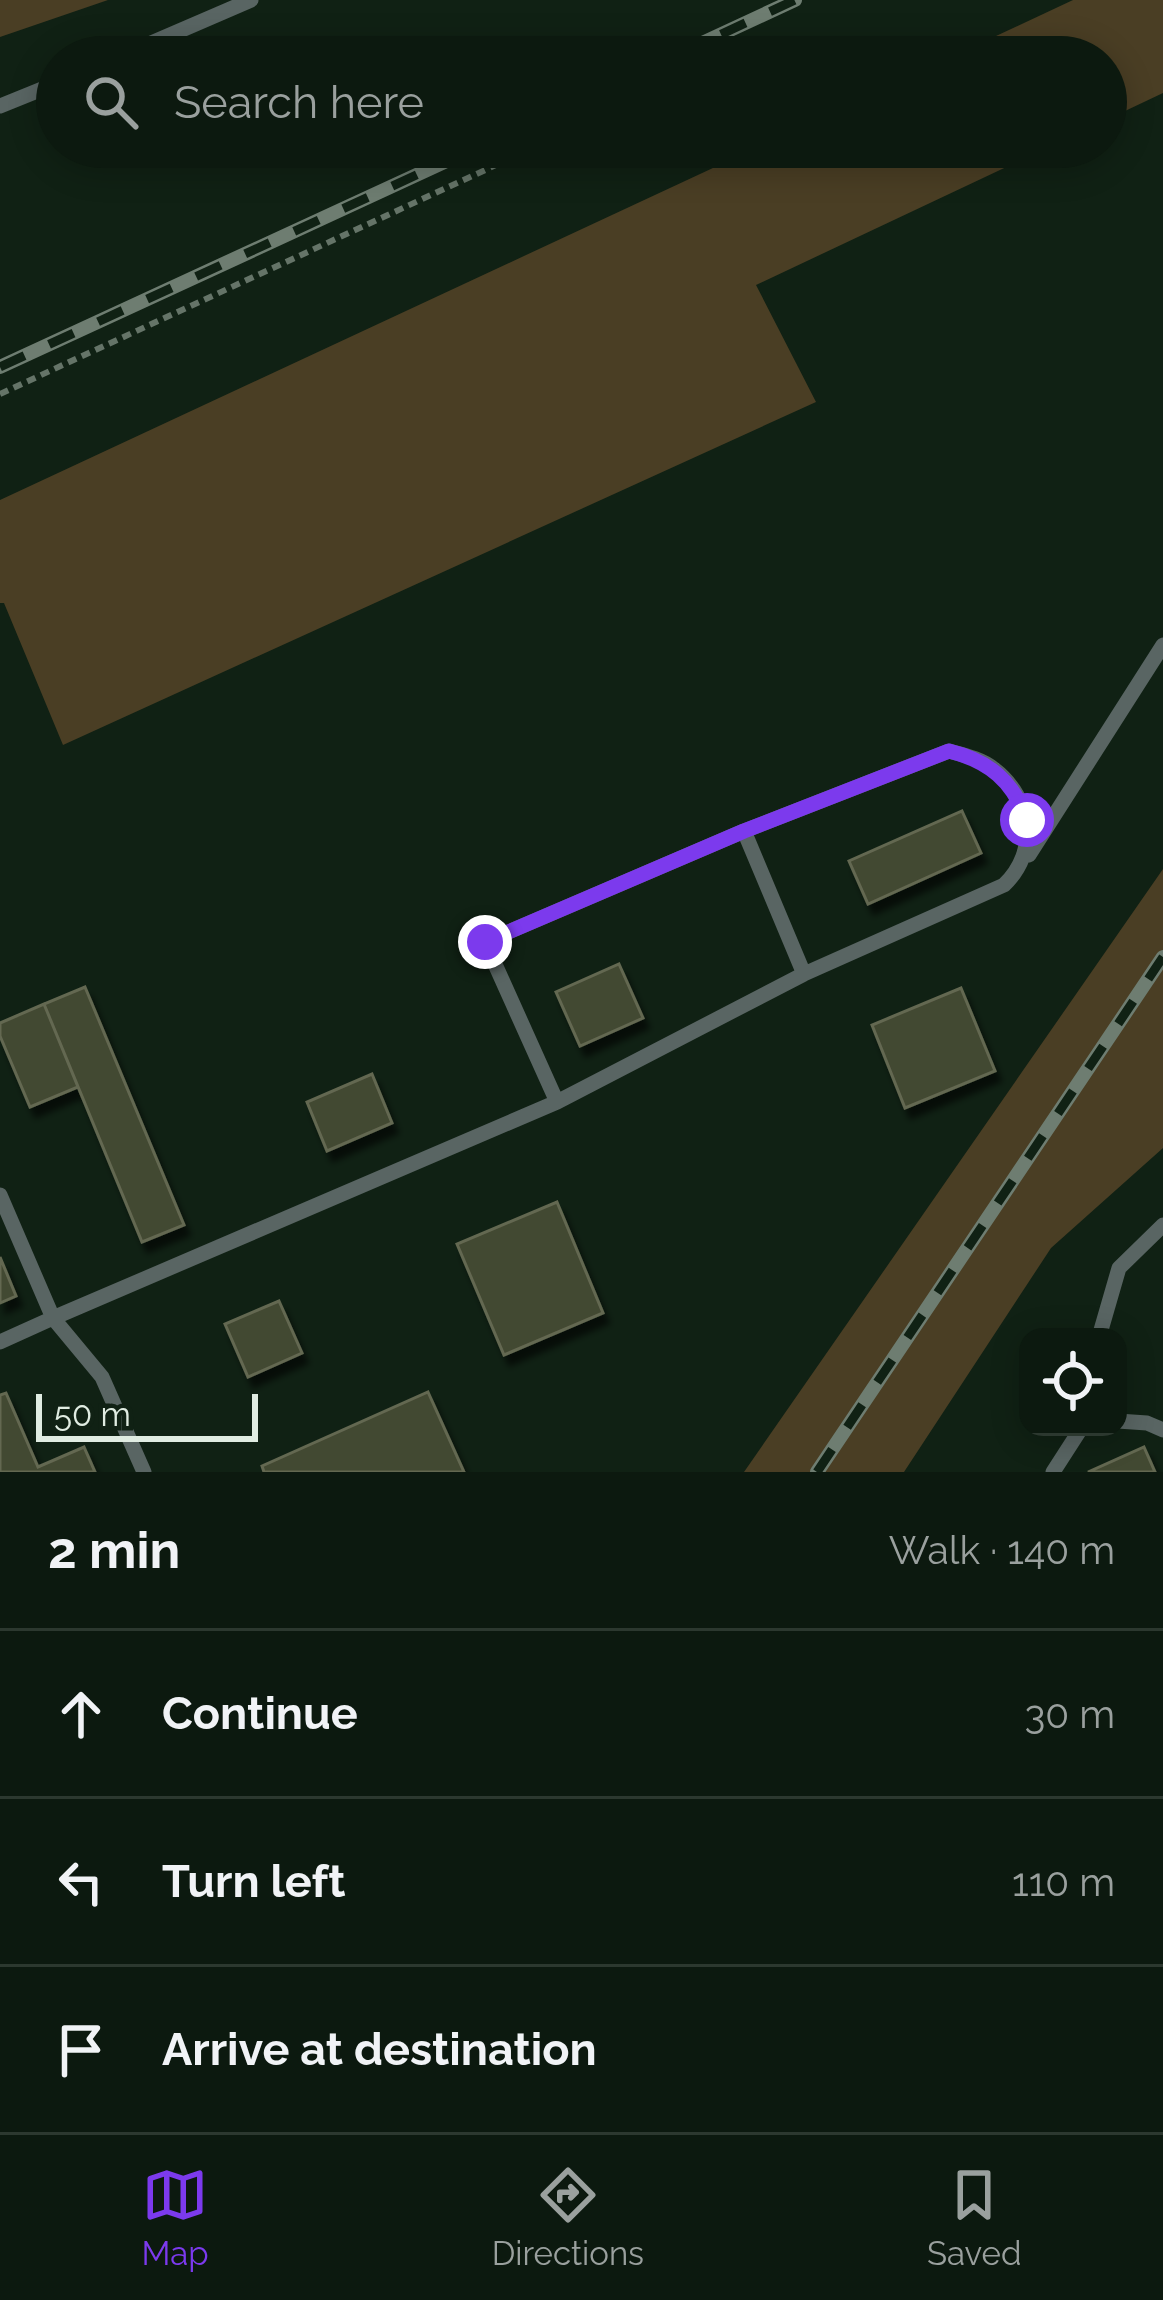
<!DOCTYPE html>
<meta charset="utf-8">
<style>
:root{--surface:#0c190f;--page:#152218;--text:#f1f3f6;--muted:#9aa09e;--line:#2c382f;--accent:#7c3aed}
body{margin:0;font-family:Raleway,sans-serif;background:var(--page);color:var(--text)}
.controls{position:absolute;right:36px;bottom:36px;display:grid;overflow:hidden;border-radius:24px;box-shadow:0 6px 30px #0003}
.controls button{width:108px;height:108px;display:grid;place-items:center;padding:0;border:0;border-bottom:3px solid var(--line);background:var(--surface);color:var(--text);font:60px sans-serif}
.scale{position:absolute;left:36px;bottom:30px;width:222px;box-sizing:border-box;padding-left:12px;border:6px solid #e0ece2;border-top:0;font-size:33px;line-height:42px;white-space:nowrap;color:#e0ece2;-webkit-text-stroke:9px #102114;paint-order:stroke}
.stop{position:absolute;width:36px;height:36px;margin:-27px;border:9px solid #7c3aed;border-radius:50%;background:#fff}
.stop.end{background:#7c3aed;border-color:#fff;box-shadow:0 3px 12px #0008}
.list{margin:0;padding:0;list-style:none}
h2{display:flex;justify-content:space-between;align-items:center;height:156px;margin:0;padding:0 48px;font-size:51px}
h2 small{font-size:39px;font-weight:400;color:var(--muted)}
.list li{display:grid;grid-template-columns:78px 1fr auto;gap:36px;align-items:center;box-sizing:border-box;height:168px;padding:0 48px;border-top:3px solid var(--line)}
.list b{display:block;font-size:45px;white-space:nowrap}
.list em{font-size:39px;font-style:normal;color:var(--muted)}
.icon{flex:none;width:66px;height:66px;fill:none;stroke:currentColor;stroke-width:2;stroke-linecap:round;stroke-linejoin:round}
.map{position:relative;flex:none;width:1163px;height:1472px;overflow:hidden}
.search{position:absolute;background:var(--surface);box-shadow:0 6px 30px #0003;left:36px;right:36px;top:36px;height:132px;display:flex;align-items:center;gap:30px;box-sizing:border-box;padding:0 42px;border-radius:66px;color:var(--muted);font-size:45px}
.sheet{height:660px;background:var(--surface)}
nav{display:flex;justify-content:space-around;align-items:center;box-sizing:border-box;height:168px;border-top:3px solid var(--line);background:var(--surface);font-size:33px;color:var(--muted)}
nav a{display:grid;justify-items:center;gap:6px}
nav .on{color:var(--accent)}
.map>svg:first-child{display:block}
.green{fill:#4a3e24}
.building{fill:#434832;stroke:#636851;stroke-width:3;filter:url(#shadow)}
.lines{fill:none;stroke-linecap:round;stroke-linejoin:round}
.path{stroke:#657468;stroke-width:6;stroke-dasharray:9 6;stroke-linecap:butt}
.service{stroke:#596563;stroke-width:15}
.rail-casing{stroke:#6e7d71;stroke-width:14}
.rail{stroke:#102114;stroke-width:9;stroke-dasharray:27;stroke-linecap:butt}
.route{stroke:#7c3aed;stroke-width:15}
</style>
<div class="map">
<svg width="1163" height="1472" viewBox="0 0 1163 1472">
<defs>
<filter id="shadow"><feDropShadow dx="5.5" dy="10" stdDeviation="3" flood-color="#0009"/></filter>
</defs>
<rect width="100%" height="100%" fill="#102114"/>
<path class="green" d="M0,0H108L0,37Z
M1073,0H1163V93L1106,120V57H951Z
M758,147H1049L756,285L816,402L63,745L4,603H0V500Z
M1163,869V1148L1051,1248L904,1472H744Z"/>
<path class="building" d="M962,811L981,853L868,904L849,861Z
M619,964L643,1018L580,1046L556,992Z
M85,987L184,1225L142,1242L44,1004Z
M961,988L995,1071L905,1108L872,1025Z
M44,1004L78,1087L30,1107L0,1036V1023Z
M372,1074L392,1123L327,1151L307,1102Z
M557,1202L603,1313L504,1355L457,1244Z
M0,1257L16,1296L0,1303Z
M279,1301L302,1353L248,1377L225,1324Z
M428,1392L464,1472H264L262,1466Z
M6,1393L38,1467L84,1447L95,1472H0V1395Z
M1144,1447L1155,1472H1088Z"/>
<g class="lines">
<path class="path" d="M0,394L535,147"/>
<path class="service" d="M119,57L251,0
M0,106L57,83
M744,831L804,974
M1029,855L1163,645
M0,1195L53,1318L557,1102L804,974L1004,885C1039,852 1033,799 994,769C982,759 964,755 949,751L744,831L485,942L557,1102
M1099,1337L1119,1268L1163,1225
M0,1342L53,1318L102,1377L144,1472
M1118,1421L1147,1423L1163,1430
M1053,1472L1082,1427"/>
<defs>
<path id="rail" d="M672,57L795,0
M0,367L477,147
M817,1472L1163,957"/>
</defs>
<use href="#rail" class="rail-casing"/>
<use href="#rail" class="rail"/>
</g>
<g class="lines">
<path class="route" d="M485,942L744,831L949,751C989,761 1013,781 1027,820"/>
</g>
</svg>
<div class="controls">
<button><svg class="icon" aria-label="locate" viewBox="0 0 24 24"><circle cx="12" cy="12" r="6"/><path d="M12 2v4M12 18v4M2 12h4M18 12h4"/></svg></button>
</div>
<div class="scale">50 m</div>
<div class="stop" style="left:1027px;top:820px"></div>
<div class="stop end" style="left:485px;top:942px"></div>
<div class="search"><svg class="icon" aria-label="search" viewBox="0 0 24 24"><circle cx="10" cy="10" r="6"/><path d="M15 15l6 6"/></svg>Search here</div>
</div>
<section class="sheet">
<h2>2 min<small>Walk · 140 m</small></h2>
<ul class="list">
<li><svg class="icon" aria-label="ahead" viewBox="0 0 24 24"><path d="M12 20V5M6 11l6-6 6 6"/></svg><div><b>Continue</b></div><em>30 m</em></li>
<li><svg class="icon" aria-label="left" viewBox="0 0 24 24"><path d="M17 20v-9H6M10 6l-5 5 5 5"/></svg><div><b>Turn left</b></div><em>110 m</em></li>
<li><svg class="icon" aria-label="arrive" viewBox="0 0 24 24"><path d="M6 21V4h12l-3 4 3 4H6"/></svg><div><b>Arrive at destination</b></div></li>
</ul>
</section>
<nav>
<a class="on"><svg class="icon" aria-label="map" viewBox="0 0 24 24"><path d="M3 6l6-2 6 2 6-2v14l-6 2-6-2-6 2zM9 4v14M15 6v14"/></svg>Map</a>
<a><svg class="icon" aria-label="directions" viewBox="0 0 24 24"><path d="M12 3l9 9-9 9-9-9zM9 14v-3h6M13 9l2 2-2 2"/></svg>Directions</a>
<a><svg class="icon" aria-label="saved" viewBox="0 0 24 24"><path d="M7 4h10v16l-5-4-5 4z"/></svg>Saved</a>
</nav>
